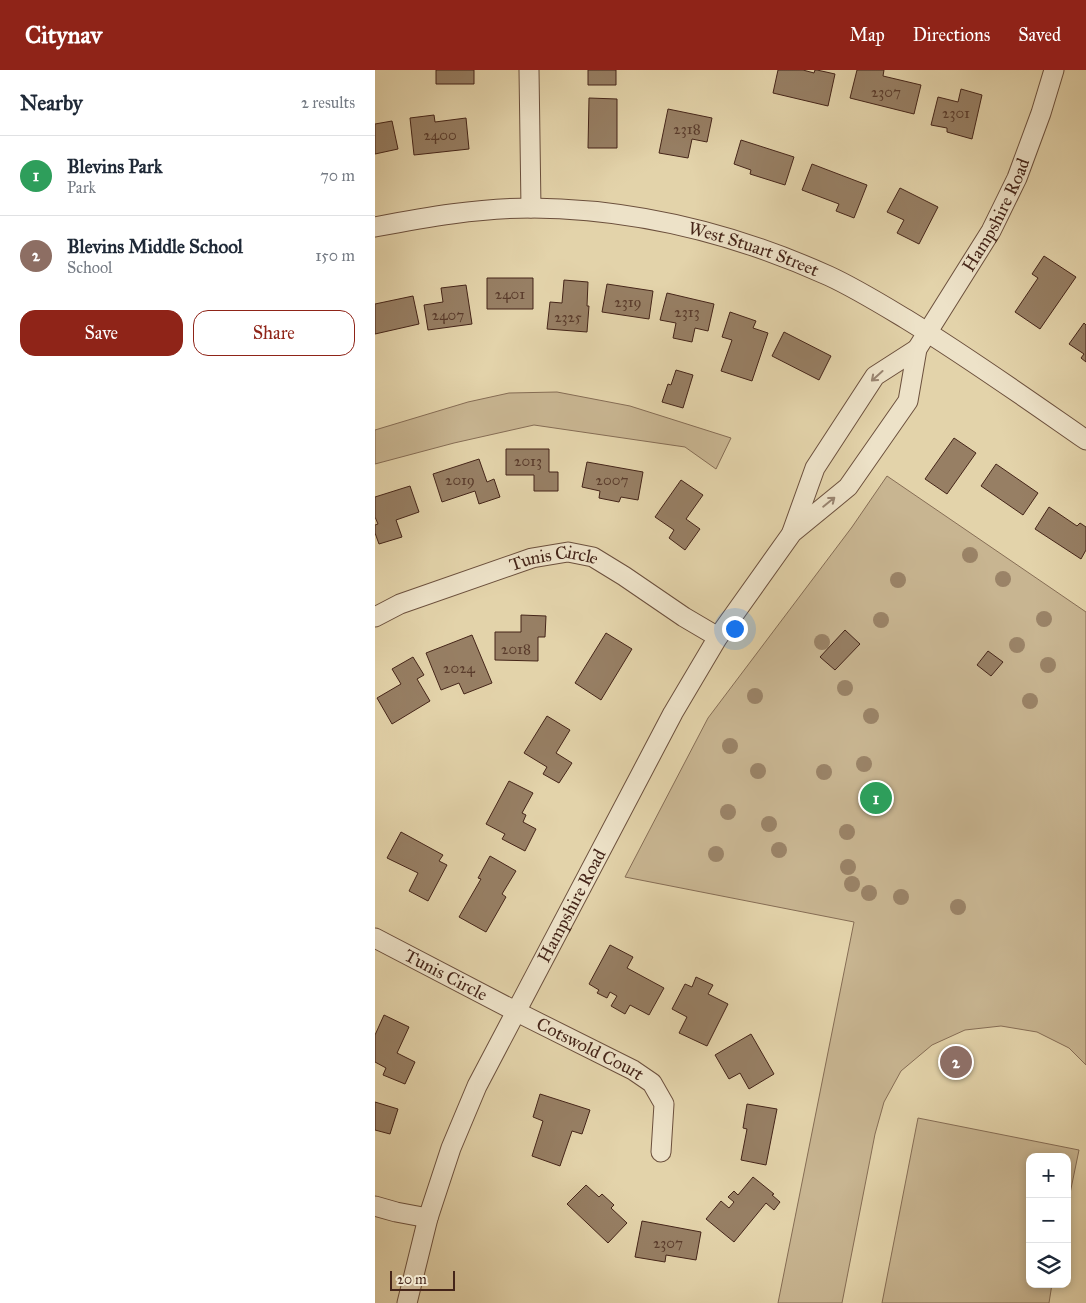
<!DOCTYPE html>
<meta charset="utf-8">
<style>
:root{--surface:#fff;--page:#f2f2f3;--text:#1f2937;--muted:#747a83;--line:#e0e1e3;--accent:#8f2418}
body{margin:0;font-family:"IM FELL Great Primer",serif;background:var(--page);color:var(--text)}
.controls{position:absolute;right:15px;bottom:15px;display:grid;overflow:hidden;border-radius:10px;box-shadow:0 2px 8px #0003}
.controls button{width:45px;height:45px;display:grid;place-items:center;padding:0;border:0;border-bottom:1px solid var(--line);background:var(--surface);color:var(--text);font:25px sans-serif}
.scale{position:absolute;left:15px;bottom:12px;width:65px;box-sizing:border-box;padding-left:5px;border:2px solid #452519;border-top:0;font-size:14px;line-height:18px;white-space:nowrap;color:#452519;-webkit-text-stroke:4px #ede2c8;paint-order:stroke}
.you{position:absolute;left:359px;top:558px;width:18px;height:18px;margin:-12px;border:4px solid #fff;border-radius:50%;background:#1a73e8;box-shadow:0 0 0 8px #1a73e833}
.badge{display:grid;place-items:center;width:32px;height:32px;border-radius:50%;background:var(--accent);color:#fff;font-size:16px;font-weight:700}
.pin{position:absolute;translate:-50% -50%;border:2px solid #fff;box-shadow:0 1px 5px #0006}
.list{margin:0;padding:0;list-style:none}
h2{display:flex;justify-content:space-between;align-items:center;height:65px;margin:0;padding:0 20px;font-size:21px}
h2 small{font-size:16px;font-weight:400;color:var(--muted)}
.list li{display:grid;grid-template-columns:32px 1fr auto;gap:15px;align-items:center;box-sizing:border-box;height:80px;padding:0 20px;border-top:1px solid var(--line)}
.list b{display:block;font-size:19px;white-space:nowrap}
.list p{margin:0;font-size:16px;white-space:nowrap;color:var(--muted)}
.list em{font-size:16px;font-style:normal;color:var(--muted)}
.actions{display:flex;gap:10px;padding:15px 20px}
.actions a{flex:1;padding:11px 0;border:1px solid var(--accent);border-radius:15px;text-align:center;font-size:18px;color:var(--accent)}
.actions .main{background:var(--accent);color:#fff}
.icon{flex:none;width:28px;height:28px;fill:none;stroke:currentColor;stroke-width:2;stroke-linecap:round;stroke-linejoin:round}
.map{position:relative;flex:none;width:711px;height:1233px;overflow:hidden}
header{display:flex;align-items:center;gap:30px;box-sizing:border-box;height:70px;padding:0 25px;background:var(--accent);color:#fff}
header strong{font-size:24px}
nav{display:flex;gap:28px;margin-inline-start:auto;font-size:18px}
main{display:flex}
aside{flex:1;background:var(--surface)}
.map>svg:first-child{display:block}
.green{fill:#c8b591;stroke:#866d55}
.building{fill:#977f64;stroke:#452519}
.lines{fill:none;stroke-linecap:round;stroke-linejoin:round}
.minor-casing{stroke:#6c503d;stroke-width:21}
.minor{stroke:#ede2c8;stroke-width:19}
.tree{fill:#9a8367}
.oneway{stroke:#998470}
.labels{text-anchor:middle;dominant-baseline:central;stroke-width:5;stroke-linejoin:round;paint-order:stroke}
.number-label{font-size:15px;fill:#5a3c2c}
.street-label{font-size:18px;fill:#452519;stroke:#ede2c8}
</style>
<header>
<strong>Citynav</strong>
<nav><a>Map</a><a>Directions</a><a>Saved</a></nav>
</header>
<main>
<aside>
<h2>Nearby<small>2 results</small></h2>
<ul class="list">
<li><span class="badge" style="background:#2e9e5b">1</span><div><b>Blevins Park</b><p>Park</p></div><em>70 m</em></li>
<li><span class="badge" style="background:#8d6e63">2</span><div><b>Blevins Middle School</b><p>School</p></div><em>150 m</em></li>
</ul>
<div class="actions"><a class="main">Save</a><a>Share</a></div>
</aside>
<div class="map">
<svg width="711" height="1233" viewBox="0 0 711 1233">
<rect width="100%" height="100%" fill="#e3d3aa"/>
<filter id="stains"><feTurbulence type="fractalNoise" baseFrequency=".004" numOctaves="4"/><feColorMatrix values="0 0 0 0 .2 0 0 0 0 .09 0 0 0 0 .02 0 0 0 .5 -.17"/></filter>
<radialGradient id="worn" r=".72"><stop offset=".6" stop-color="#630" stop-opacity="0"/><stop offset="1" stop-color="#630" stop-opacity=".3"/></radialGradient>
<path class="green" d="M182,322L255,336L356,368L341,399L310,377L159,355L79,373L0,394V360L93,332L134,323Z
M512,406L711,542V995L694,978L662,962L626,956L590,960L557,975L526,1001L509,1032L500,1064L467,1233H403L479,852L250,807L333,648L477,457Z
M543,1048L704,1080L692,1138V1087H655V1214H677L674,1233H507Z"/>
<path class="building" d="M61,0H99V14H61Z
M213,0H241V15H213Z
M403,0H428L439,3L440,0H442L460,4L453,36L398,23Z
M482,0H509L508,6L546,15L539,44L475,28Z
M586,19L607,25L597,69L572,62V58L556,55L563,27L583,32Z
M214,28L242,29V78H213Z
M293,39L337,48L332,72L317,69L313,88L284,83Z
M59,45L60,52L91,48L94,79L39,85L35,48Z
M17,51L23,79L0,84V54Z
M366,70L419,87L410,115L375,104L376,100L359,94Z
M437,94L492,115L479,148L461,141L464,134L427,120Z
M525,118L563,137L544,174L522,163L529,150L512,142Z
M669,186L701,207L665,259L640,242L663,208L657,204Z
M112,208H158V239H112Z
M189,210L213,212L212,236H214L212,262L172,259L175,232L187,233Z
M232,214L278,221L274,249L227,242Z
M91,215L97,254L53,260L49,235L68,232L66,218Z
M292,223L339,234L333,261L320,258L317,272L298,268L301,253L285,250Z
M38,226L44,254L0,264V234Z
M355,242L381,251L378,258L393,263L377,311L346,301L357,270L347,267Z
M709,253L711,255V292L706,288L709,284L694,274Z
M409,262L456,286L444,310L397,286Z
M301,300L318,305L308,338L287,332L293,314L296,315Z
M579,368L601,383L572,424L550,409Z
M131,379H174V402H183V421H159V405H131Z
M104,389L112,412L119,409L125,427L104,434L100,421L67,432L58,404Z
M212,392L268,402L263,430L246,427L244,432L224,428L225,421L207,417Z
M621,394L663,423L648,445L606,416Z
M306,410L328,425L311,449L325,459L310,480L294,468L299,460L280,447Z
M35,416L44,442L21,450L27,467L4,474L0,463V455L3,454L0,447V427Z
M674,437L702,456L705,453L711,457V480L706,489L660,459Z
M146,545L171,546L170,567H163V591L120,590V562H146Z
M470,560L485,574L460,600L445,587Z
M231,563L257,579L226,630L200,613Z
M97,565L117,613L89,624L84,613L66,620L51,583Z
M613,581L628,592L616,606L602,595Z
M38,587L49,605L42,609L55,631L17,654L2,628L26,614L17,599Z
M172,646L195,660L181,683L197,693L184,713L168,704L172,697L149,683Z
M134,711L158,723L147,743L151,745L148,752L161,759L150,781L127,769L130,764L111,754Z
M26,762L68,785L64,791L72,795L53,831L34,821L43,803L12,788Z
M115,786L141,801L127,824L131,827L111,862L84,847L106,809L103,808Z
M235,875L258,887L252,898L289,918L274,945L255,935L250,944L236,936L242,926L235,922L232,928L222,923L224,920L214,914Z
M321,907L338,915L333,924L353,934L332,976L304,963L312,947L297,939L310,914L317,917Z
M9,945L34,957L22,983L40,992L30,1014L8,1005L11,998L0,992V965Z
M376,964L399,1004L374,1019L365,1003L354,1009L340,985Z
M165,1024L215,1040L207,1064L197,1061L185,1096L157,1086L168,1051L158,1047Z
M0,1032L23,1039L15,1064L0,1060Z
M372,1034L402,1039L391,1095L366,1090L372,1059L368,1058Z
M378,1107L399,1124L397,1125L405,1132L399,1140L391,1133L359,1172L331,1149L346,1131L354,1138L359,1132L353,1127L359,1121L363,1125Z
M211,1115L224,1127L227,1124L239,1135L236,1138L252,1153L233,1173L192,1134Z
M267,1151L326,1162L321,1190L291,1185L290,1192L260,1187Z"/>
<g class="lines">
<defs>
<g id="minor">
<path d="M154,0L156,138"/>
<path id="s1" d="M0,157C52,147 104,138 157,138C259,139 361,164 454,206C480,218 506,234 531,249C593,287 652,329 711,370"/>
<path d="M417,462L440,398L500,306L542,279"/>
<path id="s2" d="M0,547L25,534L157,488L193,482L218,487L249,506L309,547L343,567"/>
<path id="s3" d="M0,868L142,942L258,1000L277,1013L289,1034L286,1082"/>
<path d="M0,1136L21,1142L53,1148"/>
<path id="s4" d="M32,1233L53,1148L76,1078L102,1016L298,643L343,567L417,463L473,417L533,331L542,279L616,161L642,108L666,43L679,0"/>
</g>
</defs>
<use href="#minor" class="minor-casing"/>
<use href="#minor" class="minor"/>
</g>
<g class="tree">
<circle cx="595" cy="485" r="8"/>
<circle cx="628" cy="509" r="8"/>
<circle cx="523" cy="510" r="8"/>
<circle cx="669" cy="549" r="8"/>
<circle cx="506" cy="550" r="8"/>
<circle cx="447" cy="572" r="8"/>
<circle cx="642" cy="575" r="8"/>
<circle cx="673" cy="595" r="8"/>
<circle cx="470" cy="618" r="8"/>
<circle cx="380" cy="626" r="8"/>
<circle cx="655" cy="631" r="8"/>
<circle cx="496" cy="646" r="8"/>
<circle cx="355" cy="676" r="8"/>
<circle cx="489" cy="694" r="8"/>
<circle cx="383" cy="701" r="8"/>
<circle cx="449" cy="702" r="8"/>
<circle cx="501" cy="730" r="8"/>
<circle cx="353" cy="742" r="8"/>
<circle cx="394" cy="754" r="8"/>
<circle cx="472" cy="762" r="8"/>
<circle cx="404" cy="780" r="8"/>
<circle cx="341" cy="784" r="8"/>
<circle cx="473" cy="797" r="8"/>
<circle cx="477" cy="814" r="8"/>
<circle cx="494" cy="823" r="8"/>
<circle cx="526" cy="827" r="8"/>
<circle cx="583" cy="837" r="8"/>
</g>
<defs><path id="oneway-shaft" d="M-6 0H5M1.5-3L5.5 0L1.5 3" fill="none" stroke-width="1.6" stroke-linecap="round" stroke-linejoin="round" transform="scale(1.25)"/></defs>
<g class="oneway">
<use href="#oneway-shaft" transform="translate(502 306) rotate(138)"/>
<use href="#oneway-shaft" transform="translate(454 432) rotate(-39)"/>
</g>
<g class="labels">
<g class="number-label">
<text x="511" y="22">2307</text>
<text x="581" y="43">2301</text>
<text x="312" y="59">2318</text>
<text x="65" y="65">2400</text>
<text x="135" y="224">2401</text>
<text x="253" y="232">2319</text>
<text x="312" y="242">2313</text>
<text x="73" y="245">2407</text>
<text x="193" y="247">2325</text>
<text x="153" y="391">2013</text>
<text x="85" y="410">2019</text>
<text x="237" y="410">2007</text>
<text x="141" y="579">2018</text>
<text x="84" y="598">2024</text>
<text x="293" y="1173">2307</text>
</g>
<g class="street-label">
<text stroke="none"><textPath href="#s4" startOffset="1252">Hampshire Road</textPath></text>
<text stroke="none"><textPath href="#s1" startOffset="385">West Stuart Street</textPath></text>
<text stroke="none"><textPath href="#s2" startOffset="190">Tunis Circle</textPath></text>
<text stroke="none"><textPath href="#s4" startOffset="432">Hampshire Road</textPath></text>
<text stroke="none"><textPath href="#s3" startOffset="80">Tunis Circle</textPath></text>
<text stroke="none"><textPath href="#s3" startOffset="242">Cotswold Court</textPath></text>
</g>
</g>
<rect width="100%" height="100%" filter="url(#stains)"/>
<rect width="100%" height="100%" fill="url(#worn)"/>
</svg>
<div class="controls">
<button>+</button>
<button>−</button>
<button><svg class="icon" aria-label="layers" viewBox="0 0 24 24"><path d="M12 4l9 5-9 5-9-5zM3 14l9 5 9-5"/></svg></button>
</div>
<div class="scale">20 m</div>
<div class="you"></div>
<div class="pin badge" style="left:501px;top:728px;background:#2e9e5b">1</div>
<div class="pin badge" style="left:581px;top:992px;background:#8d6e63">2</div>
</div>
</main>
